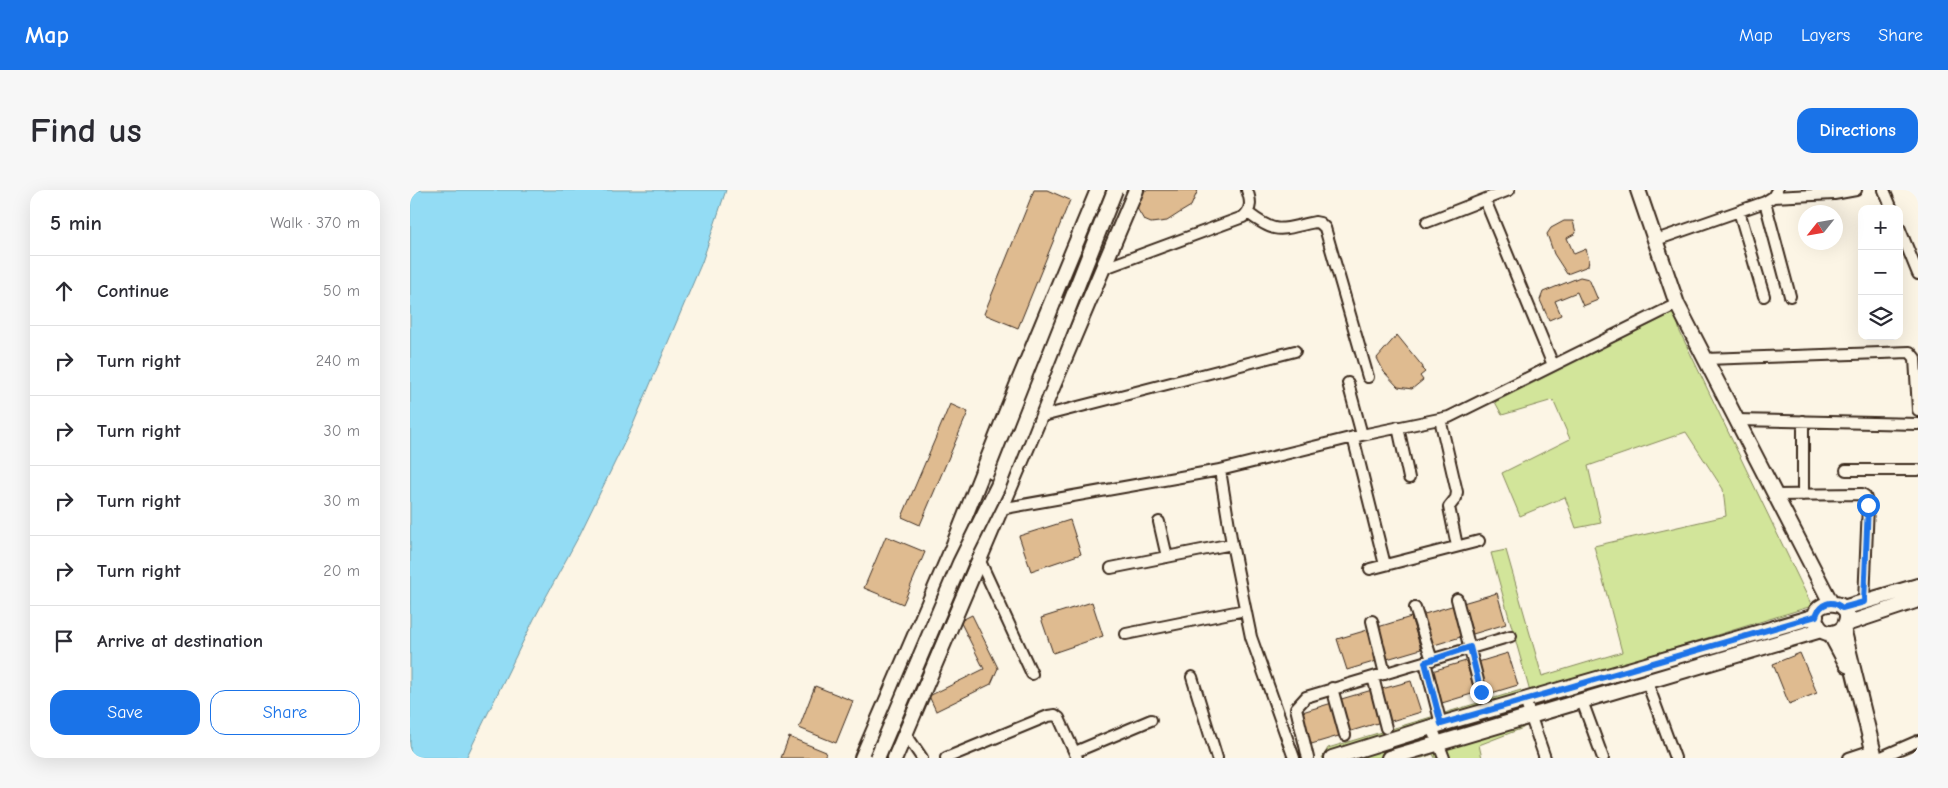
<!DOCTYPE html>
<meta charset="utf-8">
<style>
:root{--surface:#fff;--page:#f7f7f7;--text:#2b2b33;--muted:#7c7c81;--line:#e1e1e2;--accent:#1a73e8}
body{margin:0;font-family:"Comic Neue",sans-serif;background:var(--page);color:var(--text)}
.controls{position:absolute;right:15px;top:15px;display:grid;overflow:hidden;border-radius:10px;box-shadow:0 5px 20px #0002}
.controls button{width:45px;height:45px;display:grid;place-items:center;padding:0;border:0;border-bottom:1px solid var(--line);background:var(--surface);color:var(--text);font:25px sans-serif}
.compass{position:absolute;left:1388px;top:15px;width:45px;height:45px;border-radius:50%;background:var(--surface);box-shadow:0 5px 20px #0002;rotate:239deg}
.stop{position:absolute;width:15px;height:15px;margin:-11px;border:4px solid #1a73e8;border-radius:50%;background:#fff}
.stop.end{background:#1a73e8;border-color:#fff;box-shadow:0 1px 5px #0008}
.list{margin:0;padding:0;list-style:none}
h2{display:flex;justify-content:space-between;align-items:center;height:65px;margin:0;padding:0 20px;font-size:21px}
h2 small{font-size:16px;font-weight:400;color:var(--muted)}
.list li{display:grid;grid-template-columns:32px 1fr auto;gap:15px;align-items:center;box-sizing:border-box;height:70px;padding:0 20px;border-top:1px solid var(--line)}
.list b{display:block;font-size:19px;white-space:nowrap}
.list em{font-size:16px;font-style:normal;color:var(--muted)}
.actions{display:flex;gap:10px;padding:15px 20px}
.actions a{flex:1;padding:11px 0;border:1px solid var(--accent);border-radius:15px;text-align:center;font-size:18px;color:var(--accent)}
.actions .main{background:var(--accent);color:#fff}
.icon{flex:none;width:28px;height:28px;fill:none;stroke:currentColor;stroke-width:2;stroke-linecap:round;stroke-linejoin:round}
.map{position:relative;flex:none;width:1508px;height:568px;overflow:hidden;border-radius:15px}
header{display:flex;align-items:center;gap:30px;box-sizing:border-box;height:70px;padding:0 25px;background:var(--accent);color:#fff}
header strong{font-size:24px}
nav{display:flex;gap:28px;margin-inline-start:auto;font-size:18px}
.intro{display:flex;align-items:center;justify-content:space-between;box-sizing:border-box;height:120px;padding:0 30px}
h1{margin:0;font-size:35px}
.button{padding:12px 22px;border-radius:15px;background:var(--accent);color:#fff;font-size:18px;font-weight:700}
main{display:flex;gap:30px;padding:0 30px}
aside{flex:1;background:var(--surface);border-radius:15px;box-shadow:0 5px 20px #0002}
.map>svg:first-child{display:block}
.green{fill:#d2e59a;stroke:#86885c}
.water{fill:#93dcf4;stroke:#70959e}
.building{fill:#dfbb90;stroke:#3b2a1e}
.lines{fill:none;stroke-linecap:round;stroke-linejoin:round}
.street-casing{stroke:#3b2a1e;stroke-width:14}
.secondary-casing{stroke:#3b2a1e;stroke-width:18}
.street{stroke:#fcf5e5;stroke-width:10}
.secondary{stroke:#fcf5e5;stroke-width:14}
.secondary-bridge-casing{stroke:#3b2a1e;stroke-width:18;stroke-linecap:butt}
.secondary-bridge{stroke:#fcf5e5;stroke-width:14}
.route{stroke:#1a73e8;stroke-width:6}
</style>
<header>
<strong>Map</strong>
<nav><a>Map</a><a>Layers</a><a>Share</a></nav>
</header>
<div class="intro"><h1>Find us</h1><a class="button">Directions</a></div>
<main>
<aside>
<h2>5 min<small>Walk · 370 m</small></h2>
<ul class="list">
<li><svg class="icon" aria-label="ahead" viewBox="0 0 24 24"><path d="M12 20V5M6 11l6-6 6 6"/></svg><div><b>Continue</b></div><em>50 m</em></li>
<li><svg class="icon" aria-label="right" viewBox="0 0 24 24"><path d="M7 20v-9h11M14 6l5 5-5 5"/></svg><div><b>Turn right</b></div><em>240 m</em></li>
<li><svg class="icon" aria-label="right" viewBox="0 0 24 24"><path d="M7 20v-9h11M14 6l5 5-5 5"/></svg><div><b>Turn right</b></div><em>30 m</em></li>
<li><svg class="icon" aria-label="right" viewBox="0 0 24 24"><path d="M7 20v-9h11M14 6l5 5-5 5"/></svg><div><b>Turn right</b></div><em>30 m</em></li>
<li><svg class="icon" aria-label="right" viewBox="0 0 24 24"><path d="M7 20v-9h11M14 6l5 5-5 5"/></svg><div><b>Turn right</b></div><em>20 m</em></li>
<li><svg class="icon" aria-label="arrive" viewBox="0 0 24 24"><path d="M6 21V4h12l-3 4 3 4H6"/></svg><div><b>Arrive at destination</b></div></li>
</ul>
<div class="actions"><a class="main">Save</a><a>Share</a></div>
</aside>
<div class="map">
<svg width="1508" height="568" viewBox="0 0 1508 568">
<rect width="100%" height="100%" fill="#fcf5e5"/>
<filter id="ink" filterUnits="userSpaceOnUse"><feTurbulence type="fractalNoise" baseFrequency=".02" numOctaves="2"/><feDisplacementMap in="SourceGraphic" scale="10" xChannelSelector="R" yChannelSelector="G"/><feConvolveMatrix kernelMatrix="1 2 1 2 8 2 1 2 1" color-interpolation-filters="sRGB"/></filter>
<g filter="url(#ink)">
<path class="green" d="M1265,122L1270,142L1402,416L1120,502L1081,363L1096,360L1132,486L1212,462L1184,356L1316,326L1313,299L1276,242L1178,276L1191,333L1166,338L1155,307L1110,326L1092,283L1160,249L1143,210L1092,225L1085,212Z
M1111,500L1113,538L1069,555L1072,568H1025L1023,564L1012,568H912L918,558Z"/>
<path class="water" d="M0,0H316L292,72L222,237L170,344L124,429L56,568H0Z"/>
<path class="building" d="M624,0H637L660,10L608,138L574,124Z
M728,0H788L781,16L771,22L757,31L741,33L734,30L728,20L724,10Z
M1154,31H1163L1166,43L1157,48L1164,64L1176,59L1179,70L1178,76L1157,84L1144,64L1137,44L1141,38Z
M1170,87L1179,89L1188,110L1173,116L1167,102L1145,111L1151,125L1139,130L1130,110L1133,102Z
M987,145L1013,177L1012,179L1015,182L1010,186L1013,190L1002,199L988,197L974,182L967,168Z
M540,214L558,222L510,335L492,327Z
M660,330L671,364L621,381L609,346Z
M476,346L515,362L493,414L454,398Z
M1087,403L1096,434L1063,444L1053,413Z
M682,412L693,446L643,463L631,428Z
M1045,415L1054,446L1021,456L1011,425Z
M562,425L588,478L581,494L526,521L519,506L574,479L550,431Z
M1001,427L1011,459L977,469L968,437Z
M961,439L970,470L937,480L927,449Z
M1098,463L1108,495L1075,505L1065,473Z
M1390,463L1407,503L1379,514L1363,474Z
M1056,471L1065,503L1032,513L1022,481Z
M1001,491L1011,522L978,532L968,500Z
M405,496L443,511L426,553L389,538Z
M962,500L971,532L938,542L928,510Z
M922,513L932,545L898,555L889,523Z
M379,547L416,562L414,568H371Z"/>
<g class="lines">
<defs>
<path id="street" d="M1474,0L1482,19
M1363,7L1424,4L1446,0
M1075,10L1143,175
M1355,12L1380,106
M1329,21L1354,106
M838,23C868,46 870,39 905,32L910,33L915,38L958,187
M1017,32L1099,0
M1489,37L1508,84
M1246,50L1355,12L1363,7L1367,0
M692,79L833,27C842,19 841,11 837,0
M1295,169L1500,162L1505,168L1508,220
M938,193L952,245
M629,227L885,161
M1030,229L1047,302L1046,308L1039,317L1047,356
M1326,230L1508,234
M1393,231V305
M988,237L999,288
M943,247L975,375
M810,280L822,354L841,447L884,568
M1436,280H1508
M1365,305L1452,304L1455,306L1458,315L1454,411
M590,319L810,280L952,245L1039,227L1267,114
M749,332L757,367
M569,369L622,484
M701,378L822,354
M960,379L1069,351
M1047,409L1071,502
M1005,418L1022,470
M962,431L975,484
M716,444L835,420
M1015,472L1031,534
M782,487L807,568
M963,487L976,538
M1237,492L1265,568
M922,498L935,545
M1115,510L1135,568
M1172,511L1193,568
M1022,537L1034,568
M495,543L512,568
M665,562L741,530
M536,568L638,526L645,525L649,528L667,568
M898,568L886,518L896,507L1101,446
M1439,568L1463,560
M1469,568L1508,551"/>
<path id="secondary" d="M1228,0L1267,114L1421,413
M583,282L651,115
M1433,418L1508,396
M1436,434L1508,410
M1433,438C1426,444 1415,446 1409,437C1389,408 1453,404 1433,438L1465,568
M1420,443L1437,475
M452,568L540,364L608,193L688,0
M485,568L726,0
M922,568L1031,534L1406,426
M979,568L1411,440"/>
</defs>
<use href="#street" class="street-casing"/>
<use href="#secondary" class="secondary-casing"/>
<use href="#street" class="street"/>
<use href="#secondary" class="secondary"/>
<defs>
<path id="secondary-bridge" d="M467,568L550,373L588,296L705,0"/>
</defs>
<use href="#secondary-bridge" class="secondary-bridge-casing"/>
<use href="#secondary-bridge" class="secondary-bridge"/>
</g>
</g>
<g class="lines" filter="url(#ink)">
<path class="route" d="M1071,502L1060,457L1015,472L1031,534L1406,426C1410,413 1422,409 1432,418L1454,412L1458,315"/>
</g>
</svg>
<div class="controls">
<button>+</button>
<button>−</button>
<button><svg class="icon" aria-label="layers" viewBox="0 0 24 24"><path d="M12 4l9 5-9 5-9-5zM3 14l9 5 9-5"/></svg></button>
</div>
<svg class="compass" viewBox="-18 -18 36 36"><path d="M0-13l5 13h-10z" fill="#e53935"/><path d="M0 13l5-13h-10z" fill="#7c7c81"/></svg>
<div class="stop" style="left:1458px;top:315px"></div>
<div class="stop end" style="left:1071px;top:502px"></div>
</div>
</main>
